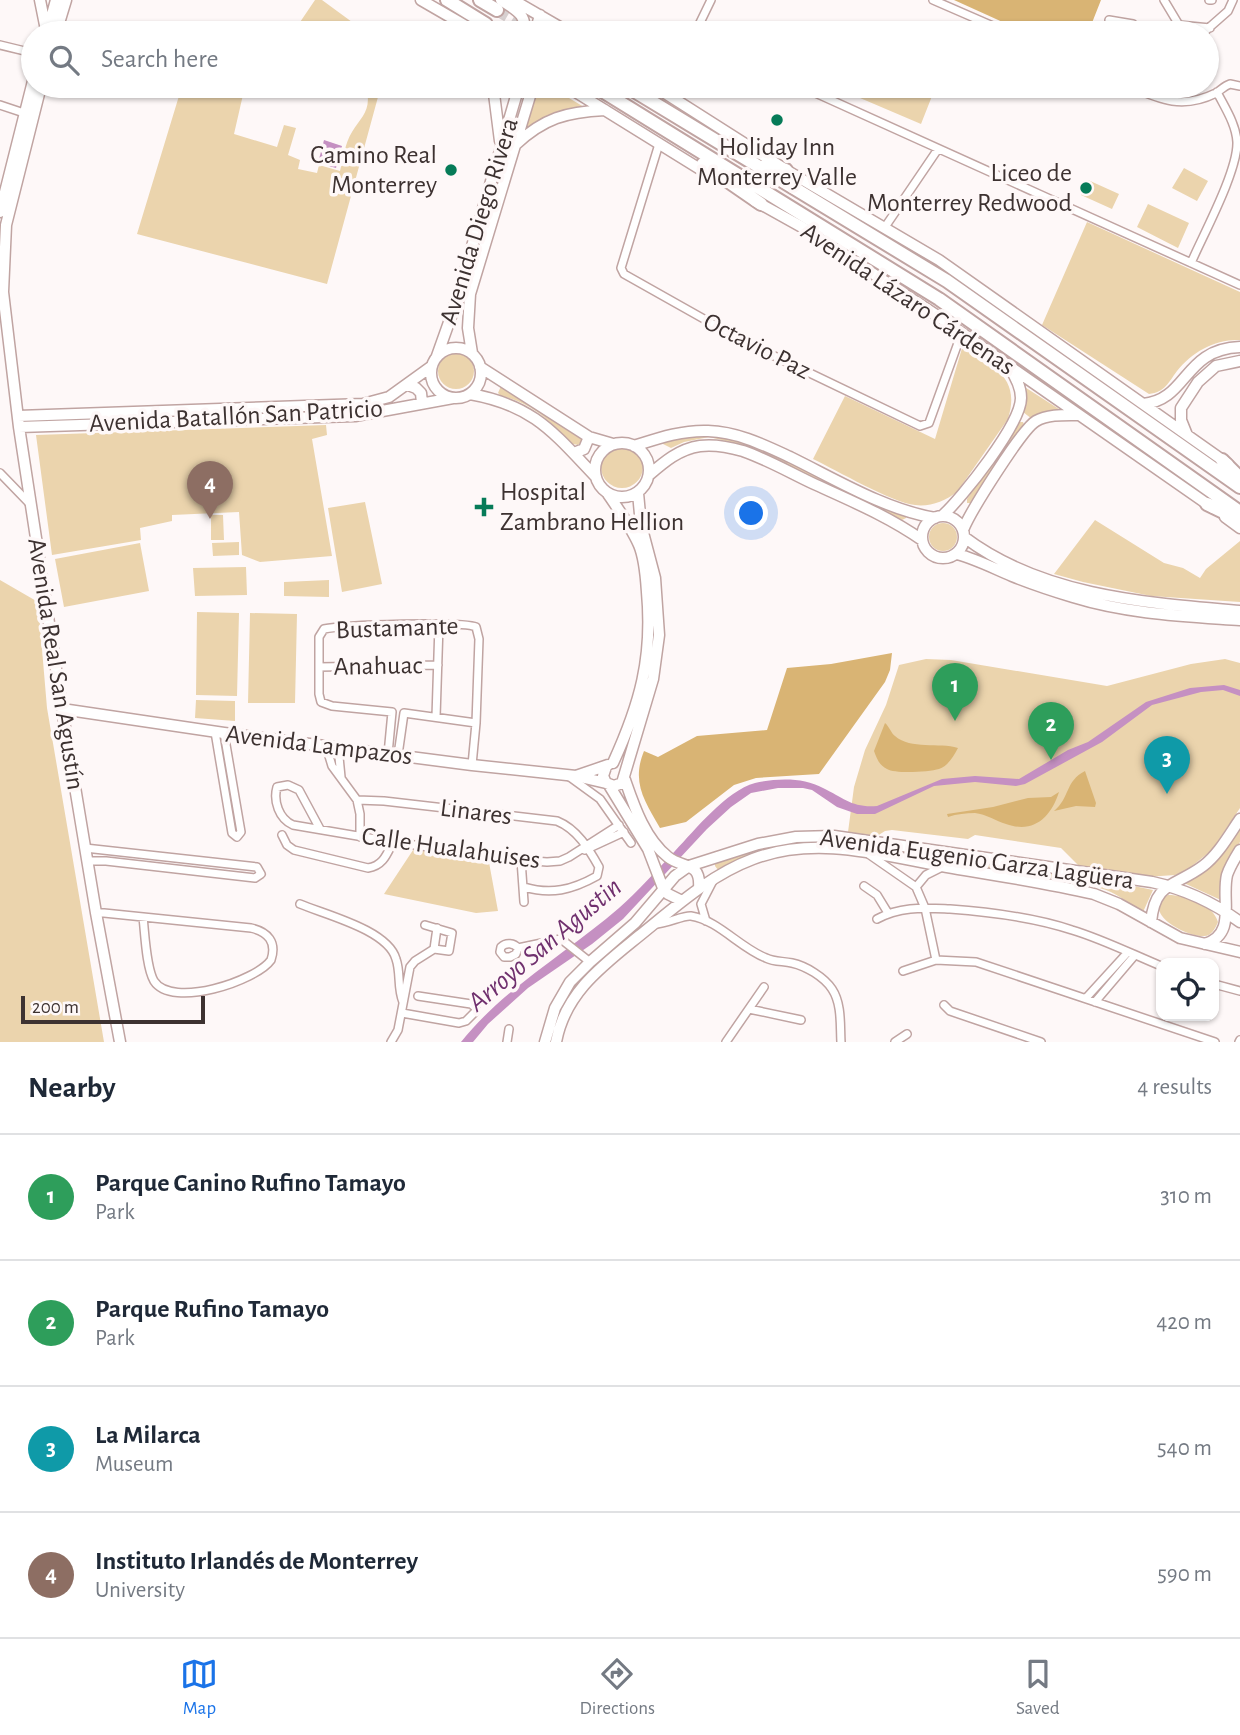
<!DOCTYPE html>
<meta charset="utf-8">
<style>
:root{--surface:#fff;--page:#f6f6f7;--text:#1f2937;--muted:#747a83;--line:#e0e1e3;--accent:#1a73e8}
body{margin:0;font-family:"Alegreya Sans",sans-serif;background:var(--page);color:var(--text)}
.controls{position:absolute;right:21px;bottom:21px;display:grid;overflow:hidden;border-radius:14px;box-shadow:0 2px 5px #0004}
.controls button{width:63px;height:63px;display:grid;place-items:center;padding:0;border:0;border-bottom:2px solid var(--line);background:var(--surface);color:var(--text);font:35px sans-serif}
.scale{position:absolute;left:21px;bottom:18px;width:184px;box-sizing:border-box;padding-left:7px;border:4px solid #3d3231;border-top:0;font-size:19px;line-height:24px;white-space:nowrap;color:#3d3231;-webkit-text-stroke:5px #fef8f8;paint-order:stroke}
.you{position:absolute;left:752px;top:514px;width:24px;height:24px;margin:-18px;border:5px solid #fff;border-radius:50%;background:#1a73e8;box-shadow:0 0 0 10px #1a73e833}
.badge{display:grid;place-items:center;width:46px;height:46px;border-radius:50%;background:var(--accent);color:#fff;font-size:23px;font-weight:700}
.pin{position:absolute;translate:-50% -58px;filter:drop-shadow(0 2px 4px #0008)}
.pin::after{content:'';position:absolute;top:37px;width:24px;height:21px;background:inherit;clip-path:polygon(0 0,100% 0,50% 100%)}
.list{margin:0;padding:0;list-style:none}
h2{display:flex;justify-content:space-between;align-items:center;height:91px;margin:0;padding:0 28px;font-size:30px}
h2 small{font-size:23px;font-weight:400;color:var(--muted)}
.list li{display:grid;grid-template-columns:46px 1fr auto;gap:21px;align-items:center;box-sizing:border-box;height:126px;padding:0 28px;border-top:2px solid var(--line)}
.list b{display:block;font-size:26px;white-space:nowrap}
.list p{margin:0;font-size:23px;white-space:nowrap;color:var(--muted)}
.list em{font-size:23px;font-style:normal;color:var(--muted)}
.icon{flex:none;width:38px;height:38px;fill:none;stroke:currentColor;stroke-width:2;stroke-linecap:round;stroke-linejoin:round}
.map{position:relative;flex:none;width:1240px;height:1042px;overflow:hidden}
.search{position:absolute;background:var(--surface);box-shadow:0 2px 5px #0004;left:21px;right:21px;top:21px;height:77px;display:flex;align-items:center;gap:18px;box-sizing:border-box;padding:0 24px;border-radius:38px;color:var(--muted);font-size:26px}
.sheet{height:595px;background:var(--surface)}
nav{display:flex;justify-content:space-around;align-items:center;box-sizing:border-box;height:98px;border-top:2px solid var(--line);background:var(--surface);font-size:19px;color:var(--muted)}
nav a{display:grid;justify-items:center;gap:4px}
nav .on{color:var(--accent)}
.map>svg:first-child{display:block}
.green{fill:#ebd4ad}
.forest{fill:#d9b474}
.water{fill:#c590c2}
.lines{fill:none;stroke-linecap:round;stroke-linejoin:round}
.highway-tunnel{stroke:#d7d0d0;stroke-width:12;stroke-dasharray:12 6;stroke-linecap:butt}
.street-casing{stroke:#c0a4a2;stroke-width:10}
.secondary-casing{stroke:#c0a4a2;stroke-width:13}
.highway-casing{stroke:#c0a4a2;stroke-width:16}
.street{stroke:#fff;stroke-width:7}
.secondary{stroke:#fff;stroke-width:10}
.highway{stroke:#fff;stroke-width:12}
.poi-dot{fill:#067b58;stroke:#fef8f8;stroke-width:2.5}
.labels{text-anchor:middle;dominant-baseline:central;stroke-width:7;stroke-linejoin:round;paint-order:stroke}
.poi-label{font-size:26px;fill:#3d3231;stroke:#fef8f8;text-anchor:end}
.street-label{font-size:26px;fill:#3d3231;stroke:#fef8f8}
.water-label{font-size:28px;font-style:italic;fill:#70306e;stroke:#fef8f8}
</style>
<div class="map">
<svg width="1240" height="1042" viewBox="0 0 1240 1042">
<rect width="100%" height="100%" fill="#fef8f8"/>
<path class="green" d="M315,0H322L367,33H296L294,31Z
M182,86H245L234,134L277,147L284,125L296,128L288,155L300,160L298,169L317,173L319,165L340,171C343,159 345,143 352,132C361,117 371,111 367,91L353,86H381L327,284L137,234Z
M537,86H549L584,107C560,109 542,117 524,132Z
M858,86H922L934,91L921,124L853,95Z
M1184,168L1208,181L1197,201L1172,188Z
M1088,180L1119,194L1112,209L1081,195Z
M1148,204L1189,223L1178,248L1137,227Z
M1087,222L1240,292V340C1215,339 1192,352 1177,371C1168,383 1165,392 1149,394L1042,325Z
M963,345C993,367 1021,377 1008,419L957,492C945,501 930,507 915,505C893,503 836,470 813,459L845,396L935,439Z
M438 371a18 18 0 1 1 36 0a18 18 0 1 1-36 0Z
M1020,384L1062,411L1032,419L1023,412L1024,404Z
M501,386L584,434L583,440L578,445L573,444C552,423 532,402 501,396L498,393Z
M1019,422H1023L1025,427L970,503H967V499Z
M326,425L327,435L312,439L332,556L260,562L242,555L239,512L172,515V521L140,528L141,540L52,555L36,435Z
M697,433L741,439L906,516V518L902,520L747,446L709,437L684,442L671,448L663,444V441Z
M601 467a21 21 0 1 1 42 0a21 21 0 1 1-42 0Z
M365,502L382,584L342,592L328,508Z
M223,515L224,540H211V515Z
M1095,520L1164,563L1183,568L1200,578L1206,569L1240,541V602L1151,596L1083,582L1054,574Z
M929 537a14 14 0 1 1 28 0a14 14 0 1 1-28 0Z
M239,542V555L213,556L212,543Z
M140,543L149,591L64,607L55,559Z
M246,567L247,595L195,596L193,568Z
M0,580L38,602L47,708L104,1042H0Z
M329,580V597L284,596V582Z
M197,612L239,613L237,696L196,695Z
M250,613L297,614L295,703H248Z
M926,659L951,660L1107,686L1191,664L1225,659L1240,663V808L1212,850L1187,870L1175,875L1146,877L1079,866L1061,848L975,835L968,839L892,830L885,831L877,836L848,832L854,787L865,750L886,705L899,665Z
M196,700L235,701V721L195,718Z
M1240,826V842L1224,871L1223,901L1186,884V882C1211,870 1224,848 1240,826Z
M830,839L1076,874L1153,890L1143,912C1131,905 1119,895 1106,890C1071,877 1031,877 995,871C933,861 868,838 805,843C774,845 745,855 718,870L715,866V863L719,861L776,844Z
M415,847L488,857L498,911L476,913L384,894Z
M1168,895C1186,895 1213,904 1218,922C1215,929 1211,937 1203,936C1185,936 1140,913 1168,895Z"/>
<path class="forest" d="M954,0H1101L1088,33H1027Z
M892,653L890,670L885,682L819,774L756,778L734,785L686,822L660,828C645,801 631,783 644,751L658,757L697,736L767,730L787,668L831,664Z
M885,723C889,726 891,733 895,736C911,750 939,742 958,748C953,757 948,766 939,769C929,772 895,774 887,769C879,765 877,759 874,751Z
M1085,771L1096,803L1095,807L1076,806L1054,811C1070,798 1065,781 1085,771Z
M1059,792C1051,817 1034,834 1006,824C996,821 986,814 975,813C966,813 957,814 948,817L947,814L993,807L1028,798L1051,797Z"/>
<path class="water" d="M324,140L342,146L336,168L318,163Z
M1224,685L1240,690V696L1223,690L1201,692L1152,705L1102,742L1025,784L1016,786L975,782L934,786L875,814H857L837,807L812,790L803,788H778L751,793L731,807L707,829L623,919L592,944L528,988L488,1024L473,1042H461C504,988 567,953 619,908C637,892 658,869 675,851C695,830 726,791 755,783C776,778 804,777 823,788C844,798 852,808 877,806L942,779L975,776L1019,779L1068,750L1088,742L1146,702L1190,688Z"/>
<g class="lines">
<path class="highway-tunnel" d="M497,10L531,30
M486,24L503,33"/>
<defs>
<path id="street" d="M933,0L1009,33
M1164,0L1179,25L1210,28
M1209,0H1212
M1109,20L1133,24L1142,33
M695,33L711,0
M1203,33L1228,11L1233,0
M0,45L33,53
M800,86L1240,285
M1129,86C1159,99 1182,110 1216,93C1221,90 1224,86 1230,84L1240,86
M0,105L24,113
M659,144L621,268L624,274L743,341L920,426L929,423L962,332
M885,227L938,149
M1191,263C1203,235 1238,171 1237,142C1236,124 1225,108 1217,92
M0,473L31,505
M319,667L438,665
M436,717L439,625
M215,732L232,833L237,837L241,832L224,733
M326,746L332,766L357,800L360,814V837
M338,747L341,777
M388,754L392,712L332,706L321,702L319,694V637L324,629C343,625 463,621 476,627L479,639L476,723L472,765
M398,755L404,713L476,723
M567,775L600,799L631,843
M357,800L384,801L557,821C577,829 589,849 599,867L597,876C572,890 551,895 524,887
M320,829L299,790L288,785L277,787C273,801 279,819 293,825L393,842L521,860L547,862L560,861L569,857L619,825
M282,835L287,845L294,850L368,868C383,866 387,854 393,842
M85,848L257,867L261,874L255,878L106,861H87
M585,850L624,832
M867,853L916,887L925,908L936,960
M521,860L524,902
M864,886L877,895L888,913
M916,887L926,875L942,867
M300,904C326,915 388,930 396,959C401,973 397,988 403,1002
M96,913H104L251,928C268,932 277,942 271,960C256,981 172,1009 154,981C146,967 145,934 143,917
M877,919C901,906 924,908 950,909C991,912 1033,917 1072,930C1102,939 1132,954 1161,966
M706,921L701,904L715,877
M655,924C667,924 683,915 691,916C718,920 740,948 766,958C774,962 783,961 792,963C806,966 824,977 832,989C842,1004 840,1025 841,1042
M425,925L452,933L449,951L434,949
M518,948L516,954L510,957H504L500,952L501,947C506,942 514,943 518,948L561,939L590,962
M434,949L437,928
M903,971L936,960L976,962L1215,1042
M1214,984L1240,991
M1086,998L1128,952
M1095,1002L1135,955
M944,1005L950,1011L1041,1042
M749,1009L801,1020
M402,1013L459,1023L466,1021L476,1011V1008L471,1004L418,996
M391,1042L398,1030L410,967L415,961L434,949
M507,1042L509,1029
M726,1042L764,987
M895,1042L907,1034
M1239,1042L1240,1040"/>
<path id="secondary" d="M40,0L46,30
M421,0L478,33
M501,0C514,9 529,15 523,33
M513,0L570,33
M47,33L56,0
M56,33L66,0
M535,33L540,15
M41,86L6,225L3,292L19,427L64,721L96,913L120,1042
M493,86L500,141
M566,86L708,174
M654,86L786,170L939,260L1228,464
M515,145C544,118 566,112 605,110
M755,201L802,227L936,315L1213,508
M0,212L33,81
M431 373a25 25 0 1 1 50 0a25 25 0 1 1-50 0Z
M472,353L468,328L470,294L533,86
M437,356L453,311L519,86
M480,367L589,437L613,444
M408,385L416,388L421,393L422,403
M470,394C533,405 553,432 595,476
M1143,404C1188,400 1183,349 1240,347
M18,416L363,404L389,397L432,366
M19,427L355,416L453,398
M1187,435L1181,420V408L1198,382L1216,366L1240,361
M595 470a27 27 0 1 1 54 0a27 27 0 1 1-54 0Z
M634,446C659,438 682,430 708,431C738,432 764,445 790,457C837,480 884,509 935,518
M574,453L584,449L589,437
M649,475C664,462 679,449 700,446C714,444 729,447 743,451C766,459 789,472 812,483C849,500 888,516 922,540
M608,494C619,510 631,527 639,545C645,559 646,577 647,592C653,658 640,704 613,763
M942,516C962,498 1021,424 1021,398C1021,386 1015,376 1009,367
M922 537a21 21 0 1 1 42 0a21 21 0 1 1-42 0Z
M1225,517L1240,528
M963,530C970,512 1022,429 1036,421C1048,414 1065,415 1079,415
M964,537C1042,596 1146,603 1240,611
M957,554C976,559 993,568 1012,576C1032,584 1053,591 1073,597C1128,614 1184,616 1240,620
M62,709L224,733L472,765L576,776L606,783
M606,767L603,776L606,783L614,786L622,783L653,679L659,635L655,578L641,525L638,493
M576,776L608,765
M625,780C634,806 645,839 668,857C683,869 701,861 699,888
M609,785L648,849L663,888L668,894L682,901
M1151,922C1155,881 1175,887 1203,866C1218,855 1229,835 1240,819
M1205,944C1237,934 1221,900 1227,875C1230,866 1235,858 1240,850
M545,1042L555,1008L570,982L590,962L635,923L675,876L689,866L758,844L796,837L834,836L1152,882C1184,889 1213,902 1240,922
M556,1042C565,993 602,966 639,936C675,907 710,875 753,859C819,834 887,857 953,868C1000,876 1047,883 1094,894L1119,904L1180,938L1240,952"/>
<path id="highway" d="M447,0L486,24
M480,0L497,10
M594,86L939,299L1240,512
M626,86L947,281L1240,487
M703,164L761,204
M766,165L786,170
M1222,460L1240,478
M1207,504L1240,520"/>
</defs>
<use href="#street" class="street-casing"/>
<use href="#secondary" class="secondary-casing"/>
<use href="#highway" class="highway-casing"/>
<use href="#street" class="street"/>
<use href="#secondary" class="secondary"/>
<use href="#highway" class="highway"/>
</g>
<g class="poi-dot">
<circle cx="777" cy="120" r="7"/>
<circle cx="451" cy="170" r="7"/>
<circle cx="1086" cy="188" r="7"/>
<path d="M480.5 496.5h7v7h7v7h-7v7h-7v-7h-7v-7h7z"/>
</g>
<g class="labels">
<g class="poi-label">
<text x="777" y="147" text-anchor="middle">Holiday Inn<tspan x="777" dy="30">Monterrey Valle</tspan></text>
<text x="437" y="155">Camino Real<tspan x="437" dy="30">Monterrey</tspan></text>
<text x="1072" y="173">Liceo de<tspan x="1072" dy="30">Monterrey Redwood</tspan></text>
<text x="500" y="492" text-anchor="start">Hospital<tspan x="500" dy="30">Zambrano Hellion</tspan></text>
</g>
<g class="street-label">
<text transform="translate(479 221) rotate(-73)">Avenida Diego Rivera</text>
<text transform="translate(908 299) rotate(34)">Avenida Lázaro Cárdenas</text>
<text transform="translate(757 346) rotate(27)">Octavio Paz</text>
<text transform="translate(236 416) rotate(-3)">Avenida Batallón San Patricio</text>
<text transform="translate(397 628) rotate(-2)">Bustamante</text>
<text transform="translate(56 664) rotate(81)">Avenida Real San Agustín</text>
<text transform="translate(378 666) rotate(-1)">Anahuac</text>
<text transform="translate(319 745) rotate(7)">Avenida Lampazos</text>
<text transform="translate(476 812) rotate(7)">Linares</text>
<text transform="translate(451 848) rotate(8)">Calle Hualahuises</text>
<text transform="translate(977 859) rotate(8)">Avenida Eugenio Garza Lagüera</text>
</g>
<g class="water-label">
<text transform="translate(545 945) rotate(-40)">Arroyo San Agustin</text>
</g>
</g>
</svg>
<div class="controls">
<button><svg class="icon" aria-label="locate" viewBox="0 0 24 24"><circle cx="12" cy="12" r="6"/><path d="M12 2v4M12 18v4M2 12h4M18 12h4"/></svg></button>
</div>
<div class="scale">200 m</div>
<div class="you"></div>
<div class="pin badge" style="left:955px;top:721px;background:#2e9e5b">1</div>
<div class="pin badge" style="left:1051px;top:760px;background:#2e9e5b">2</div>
<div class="pin badge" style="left:1167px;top:794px;background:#0f9aa8">3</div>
<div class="pin badge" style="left:210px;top:519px;background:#8d6e63">4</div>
<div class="search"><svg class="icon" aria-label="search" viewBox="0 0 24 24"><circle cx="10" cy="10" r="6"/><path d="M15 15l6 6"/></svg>Search here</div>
</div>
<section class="sheet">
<h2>Nearby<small>4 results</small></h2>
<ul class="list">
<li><span class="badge" style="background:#2e9e5b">1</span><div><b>Parque Canino Rufino Tamayo</b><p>Park</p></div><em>310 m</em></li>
<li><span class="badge" style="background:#2e9e5b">2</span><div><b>Parque Rufino Tamayo</b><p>Park</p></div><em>420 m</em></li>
<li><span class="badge" style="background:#0f9aa8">3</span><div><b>La Milarca</b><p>Museum</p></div><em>540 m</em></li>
<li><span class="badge" style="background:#8d6e63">4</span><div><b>Instituto Irlandés de Monterrey</b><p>University</p></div><em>590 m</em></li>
</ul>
</section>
<nav>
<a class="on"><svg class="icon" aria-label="map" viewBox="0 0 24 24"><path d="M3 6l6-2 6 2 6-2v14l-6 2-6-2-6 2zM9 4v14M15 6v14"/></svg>Map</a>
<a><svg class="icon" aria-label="directions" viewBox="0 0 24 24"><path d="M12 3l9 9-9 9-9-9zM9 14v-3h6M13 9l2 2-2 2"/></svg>Directions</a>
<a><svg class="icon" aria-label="saved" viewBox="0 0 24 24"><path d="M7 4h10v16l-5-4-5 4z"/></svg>Saved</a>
</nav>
